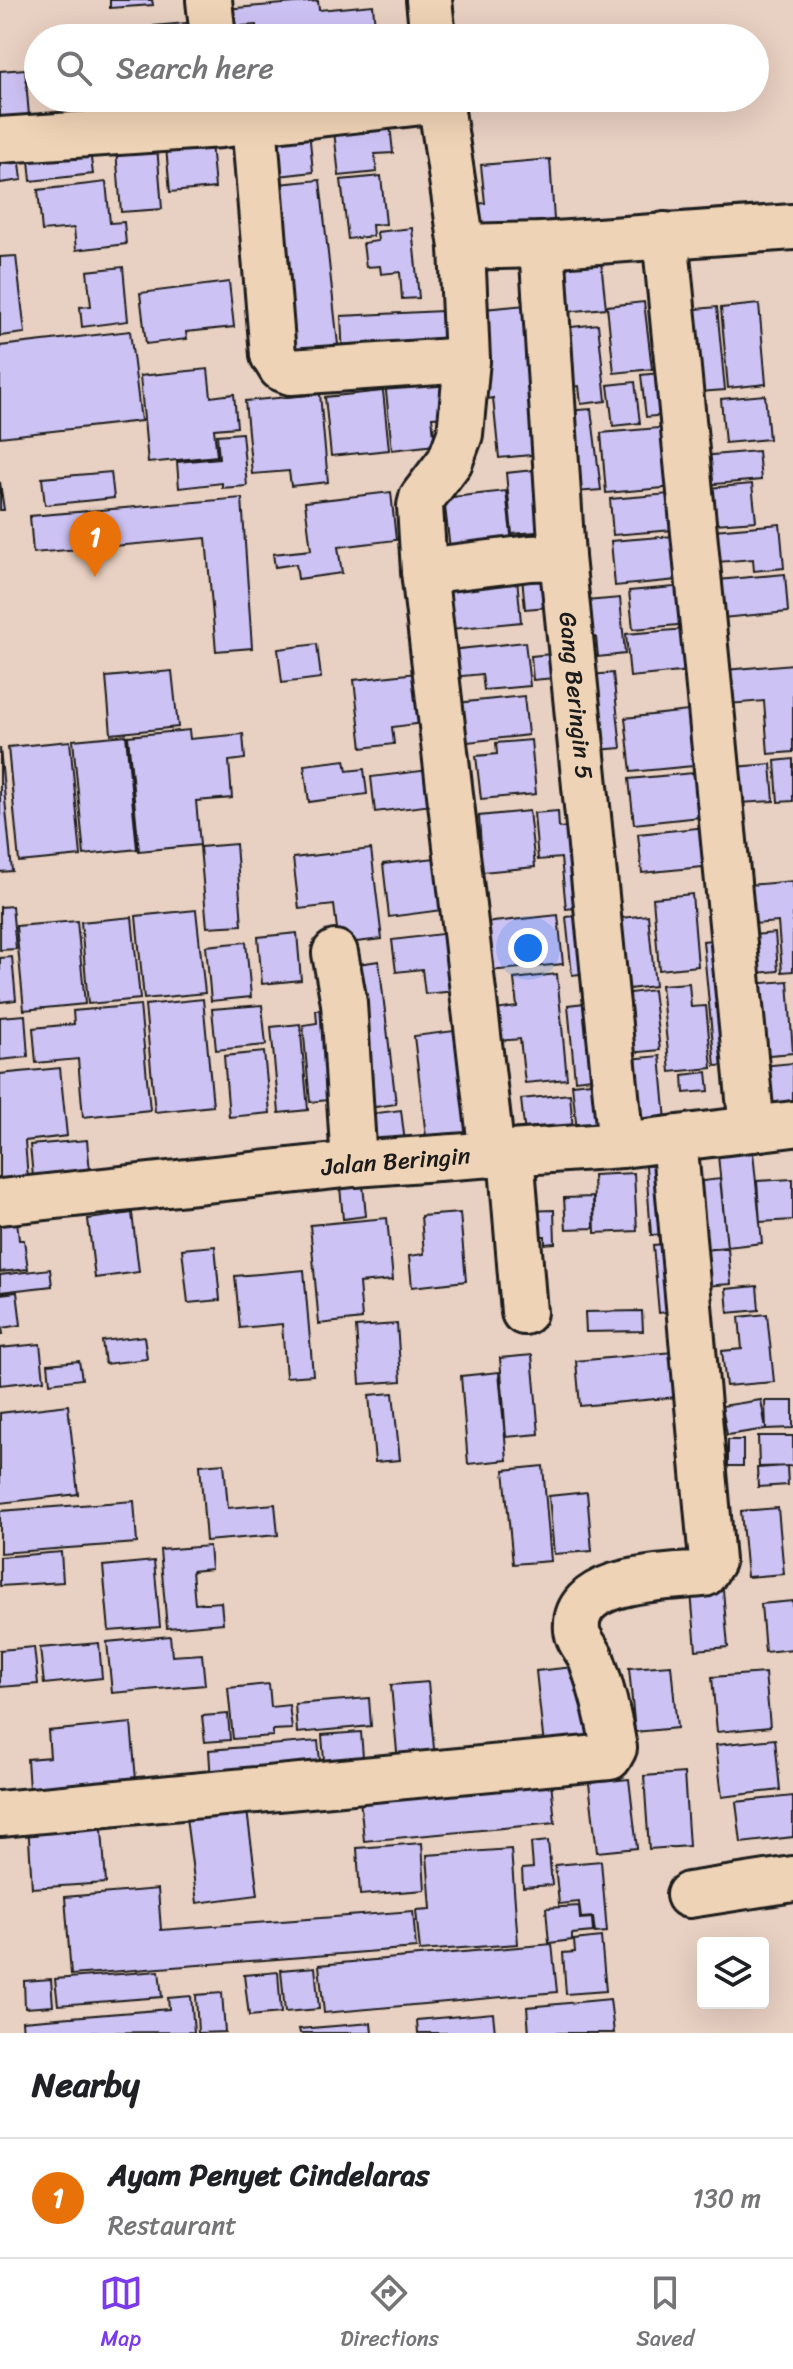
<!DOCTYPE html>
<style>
:root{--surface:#fff;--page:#f2f2f2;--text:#202124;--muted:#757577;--line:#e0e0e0;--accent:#7c3aed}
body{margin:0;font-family:Sriracha,sans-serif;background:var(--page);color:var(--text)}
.controls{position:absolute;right:24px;bottom:24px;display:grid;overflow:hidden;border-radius:8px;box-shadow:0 8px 32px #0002}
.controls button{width:72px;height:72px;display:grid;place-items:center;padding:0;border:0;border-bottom:2px solid var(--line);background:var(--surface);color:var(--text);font:40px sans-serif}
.you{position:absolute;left:528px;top:948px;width:28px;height:28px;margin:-20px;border:6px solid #fff;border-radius:50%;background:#1a73e8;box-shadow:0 0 0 12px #1a73e833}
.badge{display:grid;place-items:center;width:52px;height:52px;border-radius:50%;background:var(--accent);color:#fff;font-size:26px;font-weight:700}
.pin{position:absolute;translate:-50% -66px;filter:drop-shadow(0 2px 4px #0008)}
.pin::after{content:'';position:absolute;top:42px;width:28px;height:24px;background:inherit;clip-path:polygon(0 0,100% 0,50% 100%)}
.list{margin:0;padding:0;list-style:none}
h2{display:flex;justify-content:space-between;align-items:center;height:104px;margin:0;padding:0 32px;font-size:34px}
h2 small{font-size:26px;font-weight:400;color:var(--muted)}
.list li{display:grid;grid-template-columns:52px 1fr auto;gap:24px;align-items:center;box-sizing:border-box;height:120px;padding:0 32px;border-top:2px solid var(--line)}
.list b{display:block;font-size:30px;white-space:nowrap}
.list p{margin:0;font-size:26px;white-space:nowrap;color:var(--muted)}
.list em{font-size:26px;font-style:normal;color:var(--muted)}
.icon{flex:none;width:44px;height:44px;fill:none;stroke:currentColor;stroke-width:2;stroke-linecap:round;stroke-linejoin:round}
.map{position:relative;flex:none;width:793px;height:2033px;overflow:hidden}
.search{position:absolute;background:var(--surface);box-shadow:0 8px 32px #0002;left:24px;right:24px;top:24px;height:88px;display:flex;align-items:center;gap:20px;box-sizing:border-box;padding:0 28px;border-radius:44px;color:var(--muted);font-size:30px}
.sheet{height:224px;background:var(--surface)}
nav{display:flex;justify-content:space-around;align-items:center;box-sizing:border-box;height:112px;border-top:2px solid var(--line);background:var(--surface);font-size:22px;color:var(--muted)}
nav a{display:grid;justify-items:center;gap:4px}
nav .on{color:var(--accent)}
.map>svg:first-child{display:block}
.building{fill:#cdc2f4;stroke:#1c1c1c;stroke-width:2}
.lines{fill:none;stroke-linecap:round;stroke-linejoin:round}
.minor-casing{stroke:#1c1c1c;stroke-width:50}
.minor{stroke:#efd3b6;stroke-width:44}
.labels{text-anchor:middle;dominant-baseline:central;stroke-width:7;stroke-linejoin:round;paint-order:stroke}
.street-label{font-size:24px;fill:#1c1c1c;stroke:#efd3b6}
</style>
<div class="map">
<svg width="793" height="2033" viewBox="0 0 793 2033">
<rect width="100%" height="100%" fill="#e8d0c2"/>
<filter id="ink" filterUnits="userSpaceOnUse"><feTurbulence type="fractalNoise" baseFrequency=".0125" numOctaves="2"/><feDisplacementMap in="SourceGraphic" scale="16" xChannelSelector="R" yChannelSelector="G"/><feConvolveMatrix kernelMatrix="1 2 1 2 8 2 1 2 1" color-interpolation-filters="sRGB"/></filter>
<g filter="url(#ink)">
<path class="building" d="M110,0H152L153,5L110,8Z
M318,1L319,10L373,5L375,27L354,29V34L363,33V38H283L282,32L257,34L256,25L226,27L225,9Z
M197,22L199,38H155L154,26Z
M25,69L30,127L0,130V71Z
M160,98H204L205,115L162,119Z
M390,125L393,153L375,154L377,172L339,176L334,131Z
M309,130L313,172L270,177L266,142Z
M89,143L93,174L31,181L28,150Z
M211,143L215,188L170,192L166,147Z
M18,146L22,180L0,183V148Z
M157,146L162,209L121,212L116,150Z
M550,159L554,220L477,227L475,204L485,203L481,165Z
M381,176L386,224L372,225L373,236L348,239L341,180Z
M320,180L338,345L286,351L268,185Z
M106,182L110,223L124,222L126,244L76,250L74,228L42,231L38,190Z
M412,228L419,298L402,299L400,272L381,274L380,266L366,267L363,243L378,241L377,232Z
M16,256L25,333L0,336V257Z
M601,262L606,308L565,312L560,266Z
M123,267L128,321L82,327L80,307L91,306L87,271Z
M229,282L234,327L186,332L187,339L146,344L140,293Z
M644,302L652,369L614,373L607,306Z
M759,304L766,384L728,388L721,308Z
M526,305L541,454L499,458L493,398L482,400L473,310Z
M717,307L725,390L699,392L675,311Z
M442,311L444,354L343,359L341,316Z
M598,324L606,401L581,404L579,386L561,388L554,329Z
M130,331L141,421L0,437V346Z
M208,369L211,397L234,394L237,427L214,429L217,456L148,463L140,376Z
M670,372L675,414L646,417L641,375Z
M445,375L449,416L432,417L435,445L392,450L385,381Z
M635,382L640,423L613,426L608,385Z
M383,391L389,450L331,456L325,397Z
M320,394L328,482L291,486L289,471L252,474L245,401Z
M765,395L769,439L725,443L721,399Z
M591,409L601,490L575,492L566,411Z
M670,427L675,487L606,493L601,433Z
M242,433L247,486L222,488V483L179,488L177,462L219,458L217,435Z
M758,451L761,480L703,485L701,456Z
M543,469L548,531L512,534L506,473Z
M111,472L114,498L45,505L42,478Z
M0,482L4,510H0Z
M752,484L756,521L701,525L698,489Z
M506,491L513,552L451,558L444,498Z
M391,492L396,540L338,547L342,573L298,579L296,564L275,567L273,554L311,550L305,502Z
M670,494L673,530L613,535L610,499Z
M242,498L252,648L216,651L206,538L33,553L30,516Z
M780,524L784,568L754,571L753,559L706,563L703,531Z
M673,536L677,580L615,586L611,541Z
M544,564L548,607L525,609L521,566Z
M516,567L521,622L451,629L446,574Z
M785,574L788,612L711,619L707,581Z
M686,586L689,624L633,629L629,591Z
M620,598L625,654L598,657L596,637L578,638L575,602Z
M686,629L690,671L630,677L626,634Z
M525,642L530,686L484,690L482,674L453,677L450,650Z
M317,644L321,678L282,683L278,649Z
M562,653L565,677L533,680L531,656Z
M793,664V752L768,754L764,701L717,705L714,671Z
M172,671L178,727L111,734L106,677Z
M426,672L432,722L392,727L394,744L362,748L354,680Z
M613,673L621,748L585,751L578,676Z
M524,696L528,735L451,744L447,704Z
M697,710L703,765L631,772L625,718Z
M189,730L190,739L243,734L245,759L229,761L232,798L196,801L200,845L139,851L128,736Z
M126,735L137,849L84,855L73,740Z
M531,740L536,794L481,799L476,756L497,754L496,743Z
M70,741L81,856L19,862L8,747Z
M0,748L12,871L0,872Z
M793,759V801L778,802L775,761Z
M345,760L347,771L364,769L367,794L309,802L304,765Z
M771,764L774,801L739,803L735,767Z
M429,770L433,805L375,812L371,777Z
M704,772L709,816L634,824L629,779Z
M529,811L535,867L472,873L470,848L481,847L479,816Z
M558,811L559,828L577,826L594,906L566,909L561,858L538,860L534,813Z
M707,827L712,866L642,873L638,834Z
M236,844L242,925L207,927L200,847Z
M371,849L382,939L339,944L334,905L299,909L293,858Z
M444,857L450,909L389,917L383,864Z
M793,881V971L782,972L778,922L752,924L749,885Z
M692,894L698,966L659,970L653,898Z
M12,906L16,949L0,950V907Z
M196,910L205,993L144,999L136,916Z
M593,914L598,972L572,975L566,917Z
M558,915L563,964L489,971L484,923Z
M648,915L655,986L619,990L612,919Z
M132,917L140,999L88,1004L81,922Z
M77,921L85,1004L24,1010L16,926Z
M297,933L301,980L262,984L258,937Z
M449,933L456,991L425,994L422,969L396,972L392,940Z
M775,933L778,971L744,974L741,936Z
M730,938L742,1064L715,1066L703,941Z
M246,942L251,997L211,1001L206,946Z
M12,957L16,1000L0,1002V958Z
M379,961L396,1104L368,1108L351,965Z
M557,974L567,1079L525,1083L520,1039L498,1041L495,1010L517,1007L514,979Z
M788,981L793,1053L757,1056L751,984Z
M689,983L691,1007L706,1006L712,1068L670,1072L661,985Z
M653,990L660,1050L619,1054L614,995Z
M203,999L213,1106L155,1112L145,1005Z
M602,1001L610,1076L575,1080L568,1005Z
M140,1005L150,1110L83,1117L78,1059L36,1063L33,1028L74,1024L73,1011Z
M262,1005L266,1045L216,1050L212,1009Z
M339,1008L347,1098L310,1102L303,1025L317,1023L316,1010Z
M25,1015L28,1057L0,1060V1017Z
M300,1024L308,1110L279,1113L271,1027Z
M462,1030L475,1140L427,1145L414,1036Z
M264,1052L270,1113L229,1117L224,1056Z
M660,1056L666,1121L626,1125L619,1060Z
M793,1063V1105L755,1108L751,1067Z
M60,1068L67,1136L25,1141L28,1179L0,1182V1074Z
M707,1072L709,1091L684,1093L683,1075Z
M610,1080L615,1127L577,1131L572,1084Z
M570,1094L573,1130L525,1135L521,1099Z
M401,1110L405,1143L373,1147L369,1114Z
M87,1140L90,1172L33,1177L30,1145Z
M753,1152L762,1243L727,1247L718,1155Z
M676,1164L681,1233L651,1235L646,1166Z
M634,1173L637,1231L595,1233L593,1175Z
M720,1179L727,1247L686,1251L678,1184Z
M793,1179V1220L760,1222L757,1181Z
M363,1185L366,1216L343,1219L340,1187Z
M593,1197L594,1228L566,1229L564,1198Z
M554,1210L555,1243L545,1244V1236H526L525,1211Z
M132,1213L139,1272L95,1278L88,1219Z
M460,1213L466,1281L412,1287L409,1256L424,1254L421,1216Z
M387,1218L393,1280L359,1283L362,1319L319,1324L310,1225Z
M17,1220L19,1240H24L28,1269L0,1272V1222Z
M677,1243L683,1310L659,1313L653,1245Z
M215,1246L220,1300L188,1303L182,1249Z
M728,1248L731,1284L690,1287L688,1251Z
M50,1269L52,1286L0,1292V1275Z
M304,1270L313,1375L286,1377L282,1324L240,1328L235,1276Z
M757,1286L759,1310L728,1313L726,1289Z
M17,1292L21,1325L2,1328L3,1334H0V1294Z
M642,1311L643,1331L586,1332L585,1312Z
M767,1314L774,1382L726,1386L722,1351L742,1349L739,1317Z
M397,1324L401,1381L360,1384L356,1327Z
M144,1336L147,1359L105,1364L102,1341Z
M40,1344L44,1380L0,1385V1348Z
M684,1351L688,1396L580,1406L576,1361Z
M532,1355L539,1434L506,1437L500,1358Z
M79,1361L82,1379L50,1383L48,1364Z
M499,1372L507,1460L468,1464L461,1376Z
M393,1393L400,1460L375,1462L369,1395Z
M761,1400L766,1429L727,1435L722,1406Z
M765,1401H793V1428L766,1429Z
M68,1405L78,1494L0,1503V1413Z
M758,1436H793V1466L759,1467Z
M728,1440H743V1466H728Z
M224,1463L228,1508L275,1504L278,1535L206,1541L200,1465Z
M543,1466L551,1561L513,1564L504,1470Z
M787,1466L788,1485L758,1487L757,1468Z
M587,1492L592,1551L554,1554L549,1496Z
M134,1501L137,1543L0,1553V1511Z
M778,1508L784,1574L747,1577L741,1511Z
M209,1546L211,1569L192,1571L195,1604L221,1602L223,1623L167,1628L160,1550Z
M61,1552L63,1582L0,1586V1557Z
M154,1561L160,1627L109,1631L103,1566Z
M723,1590L728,1647L696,1650L691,1592Z
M793,1601V1649L765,1652L761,1604Z
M170,1636L172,1656L202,1654L205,1685L112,1693L107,1642Z
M99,1643L102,1678L44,1684L40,1648Z
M34,1647L38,1684L0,1687V1650Z
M671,1665L677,1728L635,1732L629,1668Z
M583,1666L591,1741L544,1746L536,1671Z
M765,1673L770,1727L717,1732L712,1677Z
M428,1682L435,1760L398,1763L391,1685Z
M269,1684L271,1707L289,1705L292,1729L273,1730V1736L233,1739L228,1688Z
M369,1698L371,1726L297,1733L295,1704Z
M228,1714L230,1740L205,1742L202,1716Z
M131,1723L136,1780L29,1789L27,1759L50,1757L48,1731Z
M361,1732L364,1770L325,1773L322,1735Z
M775,1739L780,1790L722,1797L716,1745Z
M318,1741L321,1771L211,1781L209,1750Z
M550,1770L555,1823L364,1841L359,1788Z
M684,1773L689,1846L649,1849L644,1776Z
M629,1779L637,1848L597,1852L589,1783Z
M793,1796V1837L741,1843L736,1802Z
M246,1803L258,1895L197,1903L185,1810Z
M101,1817L106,1883L32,1888L28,1823Z
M548,1841L552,1885L523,1887L522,1869L533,1868L531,1843Z
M422,1843L425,1890L360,1895L357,1848Z
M511,1849L518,1944L420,1951L416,1910L431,1909L427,1855Z
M601,1861L607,1932L595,1933L593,1917L581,1918L579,1902L559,1904L555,1865Z
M158,1889L161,1930L413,1911L416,1948L71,1975L65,1897Z
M579,1906L580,1919L592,1918L593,1932L572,1934V1940L549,1943L546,1908Z
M601,1937L606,1991L566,1994L563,1953L575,1952L574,1940Z
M552,1944L557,1992L324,2013L319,1965Z
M315,1967L319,2009L285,2012L281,1970Z
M159,1971L162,1997L58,2005L55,1979Z
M278,1972L281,2013L249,2016L244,1975Z
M51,1979L53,2006L25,2008L24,1981Z
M222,1993L225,2032L198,2033L196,1995Z
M191,1996L194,2032L23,2033L22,2021L169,2009L168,1998Z
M610,1999L614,2033H529L527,2007Z
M493,2013L495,2033H418L417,2020Z
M371,2023L372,2033H300L299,2029Z"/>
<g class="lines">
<defs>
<g id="minor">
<path d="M209,0L213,38"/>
<path d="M429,0L433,38"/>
<path d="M440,98L462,247L542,245L793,227"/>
<path d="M254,121L273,355L281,368L291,372L467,360"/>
<path d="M0,140L221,125L440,100"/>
<path d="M665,235L752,1129"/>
<path id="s1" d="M542,245L562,557L621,1145"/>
<path d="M462,247L467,360L460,434L450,461L422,498L420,506L424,571L492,1155"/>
<path d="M424,571L530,558L562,557"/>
<path d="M335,953L344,1003L354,1164"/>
<path d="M511,1154L524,1312"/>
<path id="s2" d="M0,1202L354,1164L621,1145L793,1124"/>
<path d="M0,1814L609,1757L614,1748C609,1718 601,1686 591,1658C587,1649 578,1640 577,1630C572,1576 668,1578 704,1574L712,1561L674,1139"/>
<path d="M689,1895L793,1879"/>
</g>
</defs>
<use href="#minor" class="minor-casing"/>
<use href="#minor" class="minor"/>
</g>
</g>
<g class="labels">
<g class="street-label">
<text stroke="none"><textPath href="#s1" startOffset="452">Gang Beringin 5</textPath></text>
<text stroke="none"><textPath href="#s2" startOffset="398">Jalan Beringin</textPath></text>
</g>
</g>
</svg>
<div class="controls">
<button><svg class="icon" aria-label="layers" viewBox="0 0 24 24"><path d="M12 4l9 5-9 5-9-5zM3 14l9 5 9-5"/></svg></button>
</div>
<div class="you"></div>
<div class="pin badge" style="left:95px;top:577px;background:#e8710a">1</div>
<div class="search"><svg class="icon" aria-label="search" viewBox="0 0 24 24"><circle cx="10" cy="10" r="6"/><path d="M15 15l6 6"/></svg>Search here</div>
</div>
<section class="sheet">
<h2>Nearby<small></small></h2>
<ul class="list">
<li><span class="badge" style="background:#e8710a">1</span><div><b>Ayam Penyet Cindelaras</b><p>Restaurant</p></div><em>130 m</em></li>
</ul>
</section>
<nav>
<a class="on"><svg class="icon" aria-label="map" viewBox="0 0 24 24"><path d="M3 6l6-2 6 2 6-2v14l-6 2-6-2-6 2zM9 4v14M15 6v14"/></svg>Map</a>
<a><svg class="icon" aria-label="directions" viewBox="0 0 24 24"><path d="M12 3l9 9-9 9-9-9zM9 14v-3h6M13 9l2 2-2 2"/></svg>Directions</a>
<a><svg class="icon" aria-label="saved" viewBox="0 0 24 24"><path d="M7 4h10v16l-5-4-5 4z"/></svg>Saved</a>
</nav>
